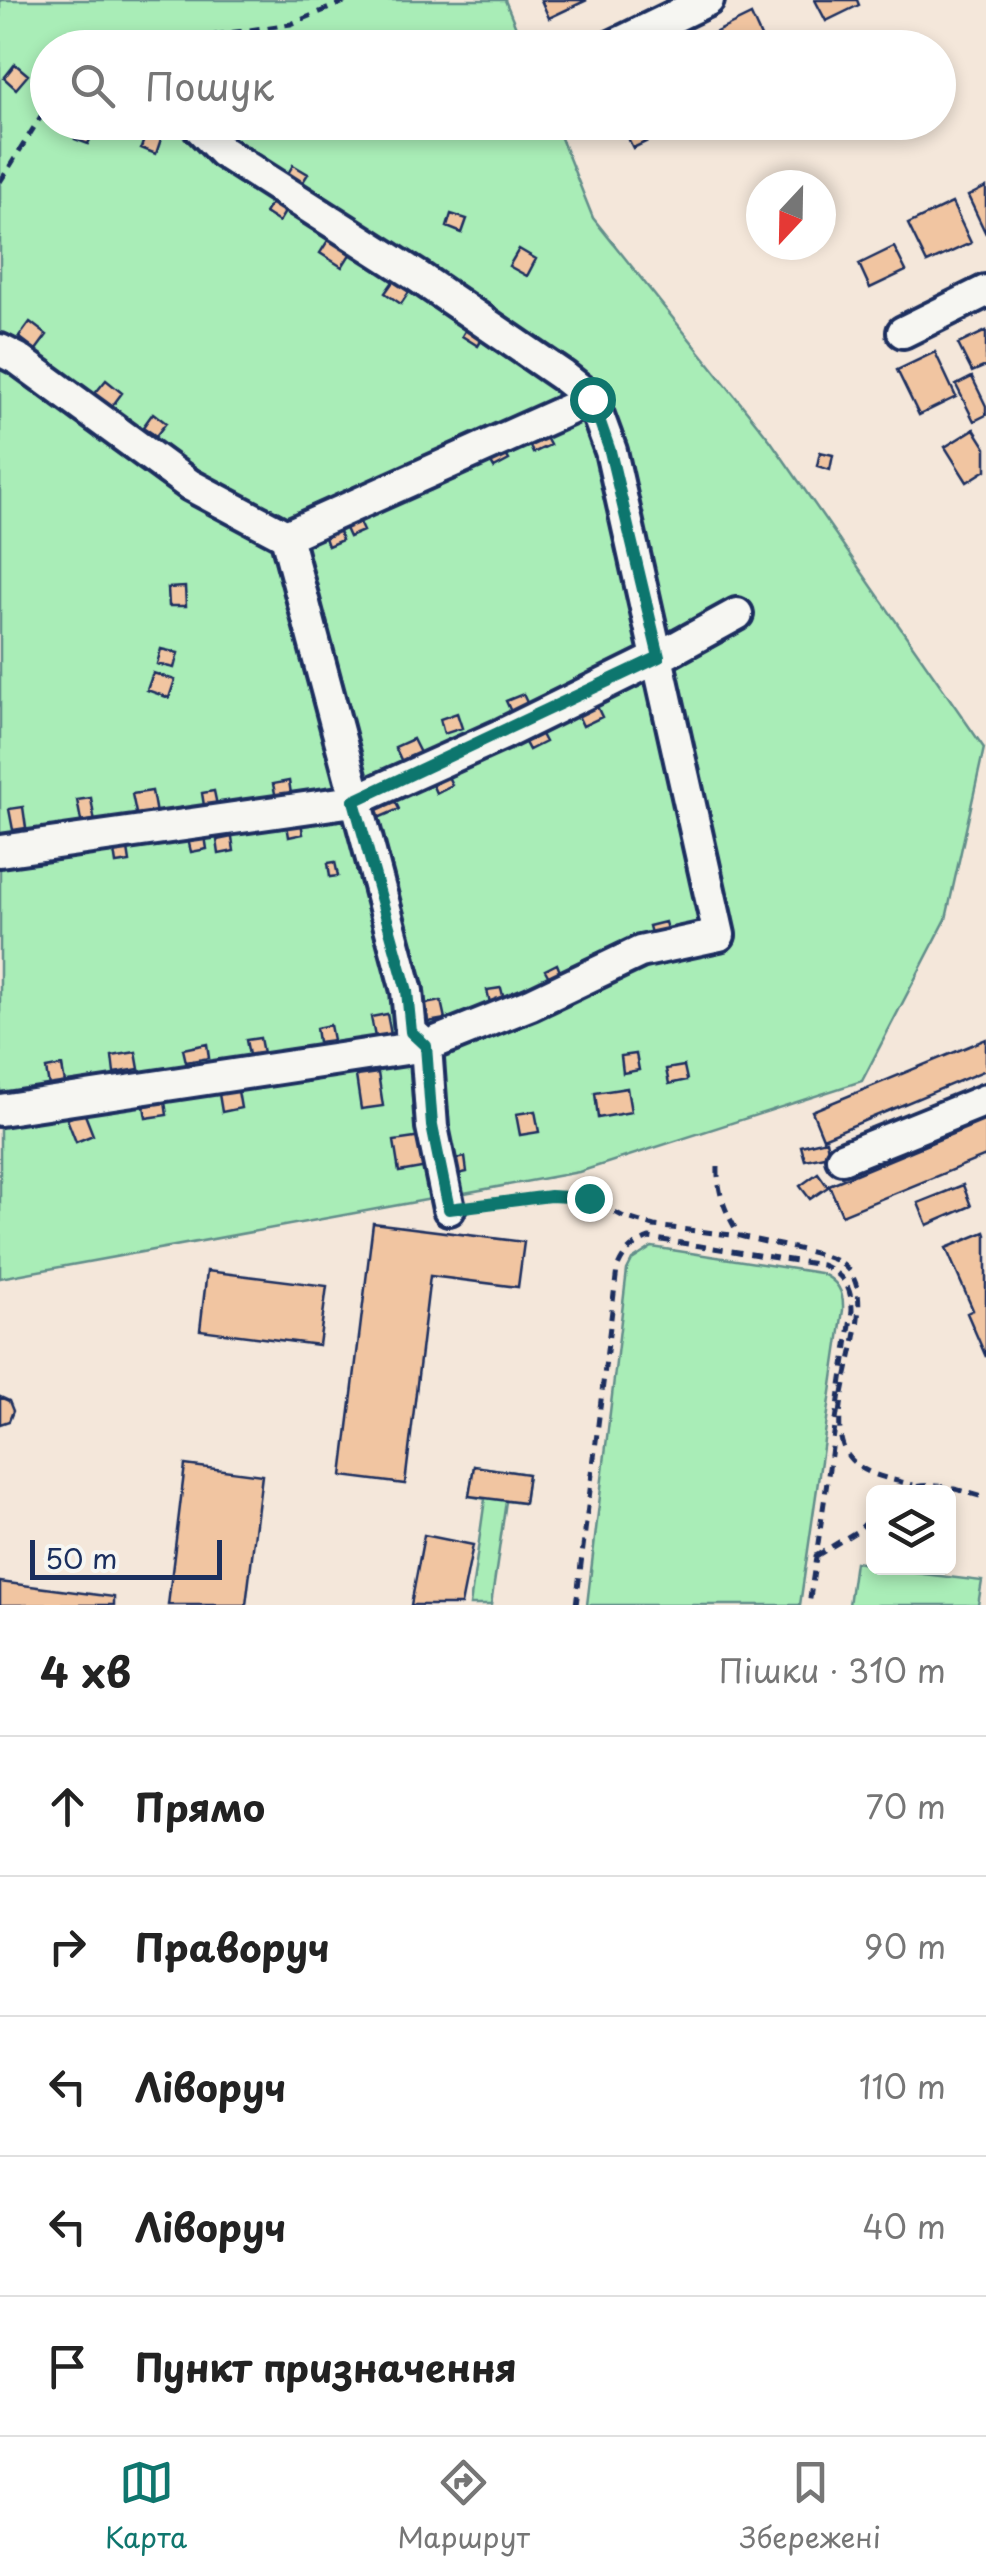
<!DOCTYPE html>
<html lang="uk">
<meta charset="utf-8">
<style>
:root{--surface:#fff;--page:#f2f2f2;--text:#222;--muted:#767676;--line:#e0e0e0;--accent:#0f766e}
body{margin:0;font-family:"Playpen Sans",sans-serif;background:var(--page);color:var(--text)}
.controls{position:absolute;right:30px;bottom:30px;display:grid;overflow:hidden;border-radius:15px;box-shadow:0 5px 15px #0003}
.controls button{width:90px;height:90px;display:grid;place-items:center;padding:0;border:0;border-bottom:2px solid var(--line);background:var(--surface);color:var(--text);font:50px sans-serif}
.compass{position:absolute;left:746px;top:170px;width:90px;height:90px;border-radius:50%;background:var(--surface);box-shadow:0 5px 15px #0003;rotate:202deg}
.scale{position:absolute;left:30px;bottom:25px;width:192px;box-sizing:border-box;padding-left:10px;border:5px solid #1b2f5e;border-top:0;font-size:28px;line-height:35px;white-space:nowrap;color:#1b2f5e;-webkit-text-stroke:8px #f6f6f2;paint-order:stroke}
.stop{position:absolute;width:30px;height:30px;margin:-22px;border:8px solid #0f766e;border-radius:50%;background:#fff}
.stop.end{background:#0f766e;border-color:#fff;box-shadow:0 2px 10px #0008}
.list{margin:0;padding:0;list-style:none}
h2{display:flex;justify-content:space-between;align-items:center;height:130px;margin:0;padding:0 40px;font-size:42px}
h2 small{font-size:32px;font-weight:400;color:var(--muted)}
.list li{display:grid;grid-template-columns:65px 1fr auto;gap:30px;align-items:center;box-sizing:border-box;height:140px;padding:0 40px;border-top:2px solid var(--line)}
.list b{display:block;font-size:38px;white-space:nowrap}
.list em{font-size:32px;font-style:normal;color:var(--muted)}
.icon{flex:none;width:55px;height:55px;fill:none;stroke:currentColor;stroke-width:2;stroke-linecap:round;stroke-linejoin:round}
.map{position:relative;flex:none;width:986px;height:1605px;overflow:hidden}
.search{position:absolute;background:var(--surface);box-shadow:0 5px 15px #0003;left:30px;right:30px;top:30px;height:110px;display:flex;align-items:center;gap:25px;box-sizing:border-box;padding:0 35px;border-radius:55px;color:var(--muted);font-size:38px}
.sheet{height:830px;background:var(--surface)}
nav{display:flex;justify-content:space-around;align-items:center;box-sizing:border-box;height:140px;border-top:2px solid var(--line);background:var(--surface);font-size:28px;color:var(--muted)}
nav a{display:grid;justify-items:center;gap:5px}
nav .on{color:var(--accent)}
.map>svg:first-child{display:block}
.green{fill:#a9edb7;stroke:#628e8a;stroke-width:2.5}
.building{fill:#f1c5a1;stroke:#1b2f5e;stroke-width:2.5}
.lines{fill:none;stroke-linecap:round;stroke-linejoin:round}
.minor-casing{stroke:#1b2f5e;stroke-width:38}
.path{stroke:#1b2f5e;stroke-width:5;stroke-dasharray:10 8;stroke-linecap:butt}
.minor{stroke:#f6f6f2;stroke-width:30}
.route{stroke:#0f766e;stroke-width:12}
</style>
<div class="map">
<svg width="986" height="1605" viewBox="0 0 986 1605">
<rect width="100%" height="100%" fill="#f4e7da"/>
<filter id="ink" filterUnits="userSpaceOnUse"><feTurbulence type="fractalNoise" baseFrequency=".01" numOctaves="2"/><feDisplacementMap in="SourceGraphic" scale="20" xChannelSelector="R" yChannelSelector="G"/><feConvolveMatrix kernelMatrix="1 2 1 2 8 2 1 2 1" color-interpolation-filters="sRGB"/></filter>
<g filter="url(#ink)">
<path class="green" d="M0,0H505L524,47L48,48V122L555,123L593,218L770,440L984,748L946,919L862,1081L579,1172L0,1278Z
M652,1247L820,1273C837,1280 844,1291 843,1310L800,1605H587L627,1270L632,1260Z
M474,1466L528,1474L524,1503L506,1501L491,1605H470L485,1499L469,1496Z
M855,1562L873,1565L874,1568L982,1581L978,1605H849Z"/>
<path class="building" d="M541,0H587L549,18Z
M815,0H857L859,5L826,21Z
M751,15L766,48H718L712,34Z
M15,64L28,75L16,89L4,78Z
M641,122L650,140L633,148L621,124Z
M81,126L94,131L88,144L75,139Z
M146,133L161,139L156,154L141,148Z
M293,165L308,174L299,188L285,179Z
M986,187V234L968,196Z
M274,199L288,207L279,222L265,213Z
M952,203L971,243L927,263L908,224Z
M451,214L467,219L462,233L447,227Z
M332,234L354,248L342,267L320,253Z
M894,247L906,271L870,288L859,264Z
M519,249L536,259L527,276L509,266Z
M397,276L413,286L401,304L385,293Z
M30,322L47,335L36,350L19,337Z
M470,322L486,333L478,346L462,336Z
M986,331V366L972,372L958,344Z
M935,352L956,397L919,415L897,370Z
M972,377L986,406V415L974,421L956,385Z
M106,380L122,393L110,409L93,396Z
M153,413L166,423L156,436L143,427Z
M974,429L986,448V470L967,482L945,447Z
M543,432L550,445L533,453L527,440Z
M502,448L509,460L494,468L487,456Z
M820,452L833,455L830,470L817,466Z
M357,518L363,531L349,537L343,524Z
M337,526L342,540L328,546L323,532Z
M185,587L186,606H169L168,588Z
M161,649L178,653L174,668L157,664Z
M153,673L175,680L169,698L147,690Z
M523,694L529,707L512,714L506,701Z
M593,698L602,717L583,726L574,707Z
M457,713L462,728L444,734L440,719Z
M536,725L545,742L529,750L520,733Z
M413,739L421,755L403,764L395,747Z
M445,770L452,785L436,793L429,777Z
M289,781L292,800L277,803L273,784Z
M152,791L156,814L137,818L132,794Z
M214,791L218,810L205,812L202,793Z
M393,797L399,809L378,818L373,806Z
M91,798L95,823L82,826L77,800Z
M23,807L26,828L13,830L9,809Z
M301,822L303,834L289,837L287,825Z
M205,836L207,849L191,852L188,839Z
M232,837L234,851L219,854L217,840Z
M128,849L130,862L116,864L114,851Z
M335,862L338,876L330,877L328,863Z
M665,922L669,937L653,941L649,926Z
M557,964L561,974L550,979L545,970Z
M501,988L505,1004L491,1007L487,990Z
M441,1001L445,1019L428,1022L425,1004Z
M387,1014L391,1035L375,1037L371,1017Z
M330,1025L333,1040L318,1042L316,1028Z
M260,1038L263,1053L249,1055L246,1040Z
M986,1039V1070L823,1138L812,1111Z
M207,1044L209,1058L186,1062L183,1049Z
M136,1052L139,1069L114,1073L112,1056Z
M636,1054L639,1070L623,1073L621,1056Z
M62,1066L65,1083L49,1086L46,1069Z
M684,1066L687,1080L669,1084L666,1069Z
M378,1073L383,1106L361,1109L356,1076Z
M627,1088L631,1112L598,1118L595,1093Z
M238,1091L241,1108L222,1112L219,1094Z
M165,1102L167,1115L146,1118L144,1106Z
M535,1111L539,1132L520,1135L516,1114Z
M84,1112L93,1135L76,1142L67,1119Z
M986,1120V1156L842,1215L829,1185Z
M422,1137L427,1167L399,1172L394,1141Z
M826,1140L829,1155L805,1160L801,1146Z
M465,1157L467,1172L458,1174L455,1159Z
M818,1173L828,1187L810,1199L800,1186Z
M963,1185L971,1206L927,1225L918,1203Z
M373,1223L524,1242L518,1287L430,1276L405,1484L342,1476Z
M985,1232L986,1235V1357L967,1313L973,1310L946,1248Z
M207,1271L327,1286L319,1345L200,1330Z
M0,1397L9,1401L13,1411L9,1421L0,1424Z
M185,1465L262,1475L246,1605H168Z
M474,1466L528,1474L524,1503L469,1496Z
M424,1535L473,1545L461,1605H411Z
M0,1582L114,1597V1605H0Z"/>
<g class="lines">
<defs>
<path id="minor" d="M609,48L708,0
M903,332L986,291
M0,350L18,359L190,485L286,536L592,399
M286,536L407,991L411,1032L426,1046L432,1127L449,1209
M0,851L354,801L503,734L659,657L737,614
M0,1110L426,1046L531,1004L640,952L719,935L611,451L592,399L563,376L417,276L223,152L194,122
M842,1158L986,1100"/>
</defs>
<use href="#minor" class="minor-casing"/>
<path class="path" d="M125,48L291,24L349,0
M0,182L48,105
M718,1167C717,1193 726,1214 740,1236C765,1243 818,1251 837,1261C896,1293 812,1414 850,1458C865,1476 892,1479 913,1485
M475,1204L550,1196L589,1198L624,1217L654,1226L740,1236
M900,1492C926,1478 959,1490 986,1498
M816,1556L859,1530L874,1515
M576,1605L617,1269C624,1252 632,1245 649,1238L822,1265C843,1274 852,1287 852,1311L809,1605"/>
<use href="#minor" class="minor"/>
</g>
</g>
<g class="lines" filter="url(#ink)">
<path class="route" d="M589,1198L550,1196L449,1209L432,1126L426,1046L411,1032L407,991L354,801L659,657L610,451L592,399"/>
</g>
</svg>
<div class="controls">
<button><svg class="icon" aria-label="layers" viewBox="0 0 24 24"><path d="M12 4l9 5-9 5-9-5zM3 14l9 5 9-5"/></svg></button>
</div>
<svg class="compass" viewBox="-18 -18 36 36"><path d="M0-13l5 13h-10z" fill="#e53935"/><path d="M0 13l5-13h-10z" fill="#767676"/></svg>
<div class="scale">50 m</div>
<div class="stop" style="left:592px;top:399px"></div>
<div class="stop end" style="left:589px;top:1198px"></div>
<div class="search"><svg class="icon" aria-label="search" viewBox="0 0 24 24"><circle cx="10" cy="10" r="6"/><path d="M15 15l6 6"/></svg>Пошук</div>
</div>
<section class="sheet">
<h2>4 хв<small>Пішки · 310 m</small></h2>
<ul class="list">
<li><svg class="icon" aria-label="ahead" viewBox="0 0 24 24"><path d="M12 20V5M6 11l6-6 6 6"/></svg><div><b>Прямо</b></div><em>70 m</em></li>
<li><svg class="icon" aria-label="right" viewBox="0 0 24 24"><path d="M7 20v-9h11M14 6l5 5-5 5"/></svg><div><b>Праворуч</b></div><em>90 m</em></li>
<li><svg class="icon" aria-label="left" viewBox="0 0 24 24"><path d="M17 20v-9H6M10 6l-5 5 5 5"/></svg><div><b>Ліворуч</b></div><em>110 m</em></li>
<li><svg class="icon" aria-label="left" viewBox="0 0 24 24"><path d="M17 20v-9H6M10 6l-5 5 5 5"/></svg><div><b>Ліворуч</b></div><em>40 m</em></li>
<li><svg class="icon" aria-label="arrive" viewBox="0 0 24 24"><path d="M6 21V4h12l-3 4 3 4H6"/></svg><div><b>Пункт призначення</b></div></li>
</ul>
</section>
<nav>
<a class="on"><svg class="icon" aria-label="map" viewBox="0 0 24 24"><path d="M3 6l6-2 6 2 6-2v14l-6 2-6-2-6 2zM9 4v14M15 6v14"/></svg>Карта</a>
<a><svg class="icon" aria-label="directions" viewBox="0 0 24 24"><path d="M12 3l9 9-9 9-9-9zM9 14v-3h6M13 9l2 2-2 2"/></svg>Маршрут</a>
<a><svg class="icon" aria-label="saved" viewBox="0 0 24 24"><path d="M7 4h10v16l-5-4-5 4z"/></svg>Збережені</a>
</nav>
